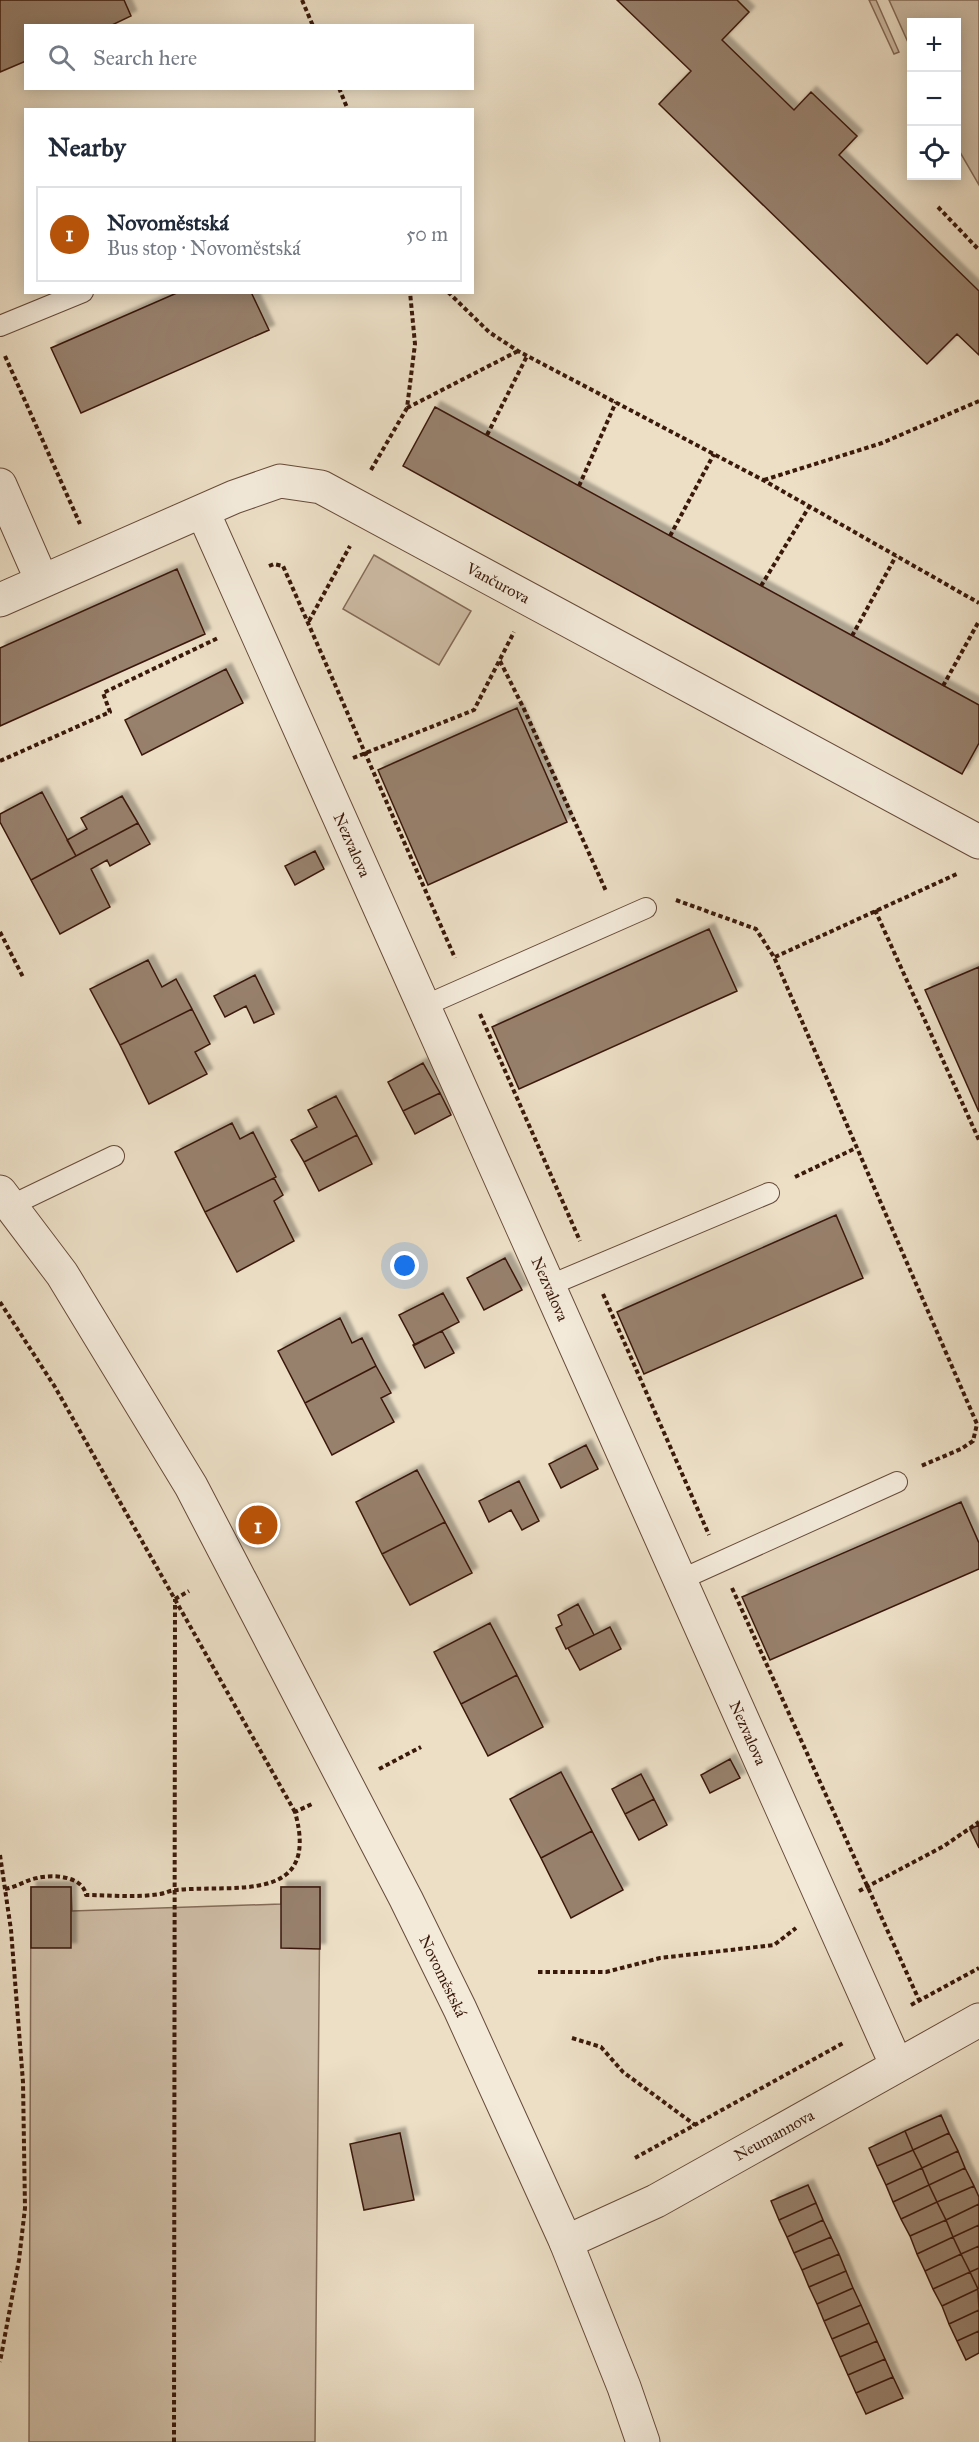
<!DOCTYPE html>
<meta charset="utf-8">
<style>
:root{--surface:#fff;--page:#f6f6f7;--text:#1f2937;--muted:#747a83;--line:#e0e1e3;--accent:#b45309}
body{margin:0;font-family:"IM FELL Great Primer",serif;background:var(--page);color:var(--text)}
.controls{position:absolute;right:18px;top:18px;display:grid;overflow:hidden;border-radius:0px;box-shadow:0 3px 15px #0003}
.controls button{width:54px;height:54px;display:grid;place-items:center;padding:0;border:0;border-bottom:2px solid var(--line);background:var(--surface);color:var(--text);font:30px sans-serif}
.you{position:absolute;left:405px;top:1266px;width:21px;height:21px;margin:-15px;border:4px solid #fff;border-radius:50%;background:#1a73e8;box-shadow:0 0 0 9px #1a73e833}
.badge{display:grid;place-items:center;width:39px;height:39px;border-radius:50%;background:var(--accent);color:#fff;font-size:20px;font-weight:700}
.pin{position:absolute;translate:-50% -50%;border:3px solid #fff;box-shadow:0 2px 6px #0006}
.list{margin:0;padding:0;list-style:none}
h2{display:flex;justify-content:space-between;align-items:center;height:78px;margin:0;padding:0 24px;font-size:26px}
h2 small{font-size:20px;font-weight:400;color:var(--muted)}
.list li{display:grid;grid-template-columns:39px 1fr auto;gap:18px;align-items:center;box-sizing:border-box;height:96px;margin:0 12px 12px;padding:0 12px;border:2px solid var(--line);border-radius:0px}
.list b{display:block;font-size:22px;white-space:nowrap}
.list p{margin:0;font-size:20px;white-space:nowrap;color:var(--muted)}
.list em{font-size:20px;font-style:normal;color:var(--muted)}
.icon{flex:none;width:33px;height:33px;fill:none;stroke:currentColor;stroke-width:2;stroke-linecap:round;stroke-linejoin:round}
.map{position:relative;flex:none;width:979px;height:2442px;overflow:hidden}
.search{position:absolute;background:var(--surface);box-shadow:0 3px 15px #0003;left:24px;top:24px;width:450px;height:66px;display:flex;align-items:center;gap:15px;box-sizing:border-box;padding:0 21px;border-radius:0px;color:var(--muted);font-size:22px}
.panel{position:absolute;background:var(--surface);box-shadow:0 3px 15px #0003;left:24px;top:108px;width:450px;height:186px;border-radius:0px}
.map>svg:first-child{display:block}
.green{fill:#cebda6;stroke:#846b58;stroke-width:1.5}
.building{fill:#97806c;stroke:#3b190a;stroke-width:1.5;filter:url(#shadow)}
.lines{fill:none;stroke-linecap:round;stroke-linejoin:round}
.service-casing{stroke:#674a39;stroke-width:22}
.minor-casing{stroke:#674a39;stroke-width:35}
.tertiary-casing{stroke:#674a39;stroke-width:35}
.path{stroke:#3b190a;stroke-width:4;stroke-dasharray:4.5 3;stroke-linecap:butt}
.service{stroke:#f3eada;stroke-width:20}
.minor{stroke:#f3eada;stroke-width:33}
.tertiary{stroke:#f3eada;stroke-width:33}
.labels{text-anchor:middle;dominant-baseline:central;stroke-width:6;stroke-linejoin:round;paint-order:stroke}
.street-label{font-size:16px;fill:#3b190a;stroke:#f3eada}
</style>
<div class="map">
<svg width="979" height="2442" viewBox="0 0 979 2442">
<defs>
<filter id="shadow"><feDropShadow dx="5.5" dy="-5.5" stdDeviation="1.5" flood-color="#0004"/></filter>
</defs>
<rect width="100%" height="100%" fill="#ecdfc6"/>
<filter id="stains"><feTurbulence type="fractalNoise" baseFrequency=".00333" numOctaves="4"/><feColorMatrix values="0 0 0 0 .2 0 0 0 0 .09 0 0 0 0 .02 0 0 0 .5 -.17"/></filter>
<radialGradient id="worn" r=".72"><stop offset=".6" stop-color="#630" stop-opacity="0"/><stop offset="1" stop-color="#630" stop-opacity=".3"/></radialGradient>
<path class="green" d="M869,0H876L899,52L894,54Z
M889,0H979V185L957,147L956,22H912L911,49Z
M374,555L471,611L439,665L343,609Z
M31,1887H71L72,1911L281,1904V1887H320L315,2442H29Z"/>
<path class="building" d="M0,0H124L131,16L110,26H26V61L0,72Z
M617,0H737L749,12L722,40L794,110L811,92L857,136L839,155L979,291V355L957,334L927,364L659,104L691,71Z
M179,292H251L269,330L81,413L51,348Z
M435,407L979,705V743L962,774L403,466Z
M177,569L205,634L0,726V648Z
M226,669L243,703L142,755L125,720Z
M517,708L567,822L428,885L378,770Z
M42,792L76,856L31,880L0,822V814Z
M122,796L138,823L76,856L67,840L87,829L81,818Z
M138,823L150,844L110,866L107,860L91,869L110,907L60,934L31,880Z
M315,851L324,869L295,885L285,866Z
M709,929L737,991L519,1089L492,1027Z
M148,960L162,987L176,979L192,1009L120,1045L90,989Z
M979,967V1112L925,990Z
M255,975L274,1014L254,1023L246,1006L225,1017L214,996Z
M192,1009L210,1044L195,1052L207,1074L149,1104L120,1045Z
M423,1063L440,1093L403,1111L388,1082Z
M440,1093L451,1115L415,1134L403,1111Z
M336,1096L357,1135L304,1162L291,1140L317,1127L308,1110Z
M232,1123L240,1139L253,1132L276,1177L205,1212L175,1152Z
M357,1135L372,1164L319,1191L304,1162Z
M274,1178L283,1195L274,1201L294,1241L237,1272L205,1212Z
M836,1215L863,1278L644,1374L617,1312Z
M505,1258L522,1290L484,1310L467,1278Z
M443,1293L459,1322L415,1345L399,1315Z
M340,1318L352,1343L362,1338L376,1366L305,1403L278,1351Z
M442,1331L454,1353L425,1368L413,1345Z
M376,1366L391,1393L381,1398L394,1422L332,1455L305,1403Z
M586,1445L598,1469L561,1488L549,1464Z
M417,1470L445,1522L382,1554L356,1502Z
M519,1481L539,1521L522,1530L511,1510L489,1522L479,1501Z
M961,1502L979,1543V1569L770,1660L742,1597Z
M445,1522L472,1573L410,1605L382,1554Z
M578,1604L594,1635L566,1649L556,1628L562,1625L558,1615Z
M490,1623L517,1675L461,1704L434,1652Z
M610,1627L621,1649L580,1670L568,1648Z
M517,1675L543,1727L488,1756L461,1704Z
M730,1759L740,1778L710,1793L701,1775Z
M561,1772L592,1831L541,1858L510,1799Z
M641,1774L654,1799L625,1814L612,1789Z
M654,1799L667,1825L639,1840L625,1814Z
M979,1825V1848L970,1829Z
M592,1831L623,1890L571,1918L541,1858Z
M31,1887H71V1948H31Z
M281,1887H320V1949L281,1948Z
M941,2115L949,2133L913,2150L905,2131Z
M905,2131L913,2150L877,2166L869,2148Z
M400,2133L414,2200L364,2210L350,2144Z
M949,2133L958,2151L922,2168L913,2150Z
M913,2150L922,2168L886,2185L877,2166Z
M958,2151L965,2168L929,2185L922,2168Z
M922,2168L929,2185L893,2202L886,2185Z
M965,2168L974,2186L937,2202L929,2185Z
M808,2185L816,2203L779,2220L771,2201Z
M929,2185L937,2202L901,2219L893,2202Z
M974,2186L979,2197V2204L946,2220L937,2202Z
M937,2202L946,2220L910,2236L901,2219Z
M816,2203L823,2220L787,2237L779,2220Z
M979,2204V2225L953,2237L946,2220Z
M823,2220L831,2237L794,2253L787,2237Z
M946,2220L953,2237L917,2254L910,2236Z
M979,2225V2246L961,2254L953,2237Z
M831,2237L839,2254L802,2270L794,2253Z
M953,2237L961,2254L925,2271L917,2254Z
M979,2246V2268L970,2272L961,2254Z
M839,2254L846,2271L809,2287L802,2270Z
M961,2254L970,2272L933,2289L925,2271Z
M979,2268V2288L978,2289L970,2272Z
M846,2271L853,2288L817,2304L809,2287Z
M970,2272L978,2289L942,2306L933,2289Z
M853,2288L861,2305L824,2321L817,2304Z
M978,2289L979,2310L949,2324L942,2306Z
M861,2305L869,2323L832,2339L824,2321Z
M979,2310V2331L957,2341L949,2324Z
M869,2323L877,2341L840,2357L832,2339Z
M979,2331V2353L966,2360L957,2341Z
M877,2341L885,2359L848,2375L840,2357Z
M885,2359L893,2377L856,2393L848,2375Z
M893,2377L903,2398L866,2414L856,2393Z"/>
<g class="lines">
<defs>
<path id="service" d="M0,326L83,292
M424,1006L646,908
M12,1205L114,1156
M548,1286L769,1193
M680,1580L897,1482"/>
<path id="minor" d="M0,485L42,581
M203,512L897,2066
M0,600L234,497L280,481L321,487L979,842
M566,2242L656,2201L979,2020"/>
<path id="tertiary" d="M0,1192L62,1274L191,1486L406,1899L460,2009L566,2242L624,2387L643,2442"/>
</defs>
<use href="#service" class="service-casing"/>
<use href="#minor" class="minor-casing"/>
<use href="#tertiary" class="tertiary-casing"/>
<path class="path" d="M302,0L313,26
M339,88L348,110
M938,207L979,250
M448,292L489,332L518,351L763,480L979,603
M5,356L80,524
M407,408L518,351
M487,435L527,356
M371,470L407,408L415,344L410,292
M764,480L882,443L979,401
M579,486L616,402
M670,536L714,454
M269,566L274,564L283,566L455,958
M761,586L809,507
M309,621L350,546
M852,636L896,556
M500,661L524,709L606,891
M943,686L979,621
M353,758L474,710L514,632
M0,761L110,712L103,693L218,638
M676,900L756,929L774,957L977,1424L973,1441L961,1449L921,1466
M875,910L979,1140
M0,932L23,977
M775,957L959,873
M480,1014L580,1241
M795,1177L856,1148
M603,1294L709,1535
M0,1302L55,1387L295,1812
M732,1588L919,2000
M175,1599L189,1591
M379,1769L421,1747
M0,1855L11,1930L23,2082L25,2208L19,2260L0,2362
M5,1889C17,1887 26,1880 37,1878C53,1874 83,1876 86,1895C110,1895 136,1898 160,1894C166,1893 171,1890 177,1890C234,1884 321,1905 295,1812L314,1803
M859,1891L944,1846L979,1822
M538,1972H606L660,1958L774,1945L796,1928
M911,2005L979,1968
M572,2038L601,2047L623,2072L695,2125
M635,2158L845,2042
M174,2442L175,1599"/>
<use href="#service" class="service"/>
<use href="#minor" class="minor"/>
<use href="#tertiary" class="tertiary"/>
</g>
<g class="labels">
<g class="street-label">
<text transform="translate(498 583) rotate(28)">Vančurova</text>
<text transform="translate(352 845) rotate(66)">Nezvalova</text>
<text transform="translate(550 1289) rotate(66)">Nezvalova</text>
<text transform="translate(748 1733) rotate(66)">Nezvalova</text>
<text transform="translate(443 1976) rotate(64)">Novoměstská</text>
<text transform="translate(774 2135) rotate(-29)">Neumannova</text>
</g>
</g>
<rect width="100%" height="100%" filter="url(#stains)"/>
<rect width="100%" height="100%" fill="url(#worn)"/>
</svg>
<div class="controls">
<button>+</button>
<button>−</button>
<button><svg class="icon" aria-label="locate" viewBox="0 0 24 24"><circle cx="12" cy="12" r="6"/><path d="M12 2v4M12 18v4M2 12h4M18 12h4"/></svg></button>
</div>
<div class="you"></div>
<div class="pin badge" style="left:258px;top:1525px">1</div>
<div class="search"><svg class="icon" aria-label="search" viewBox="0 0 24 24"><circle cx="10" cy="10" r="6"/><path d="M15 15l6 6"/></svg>Search here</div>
<section class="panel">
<h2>Nearby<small></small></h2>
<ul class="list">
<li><span class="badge">1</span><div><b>Novoměstská</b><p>Bus stop · Novoměstská</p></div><em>50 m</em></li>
</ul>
</section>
</div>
